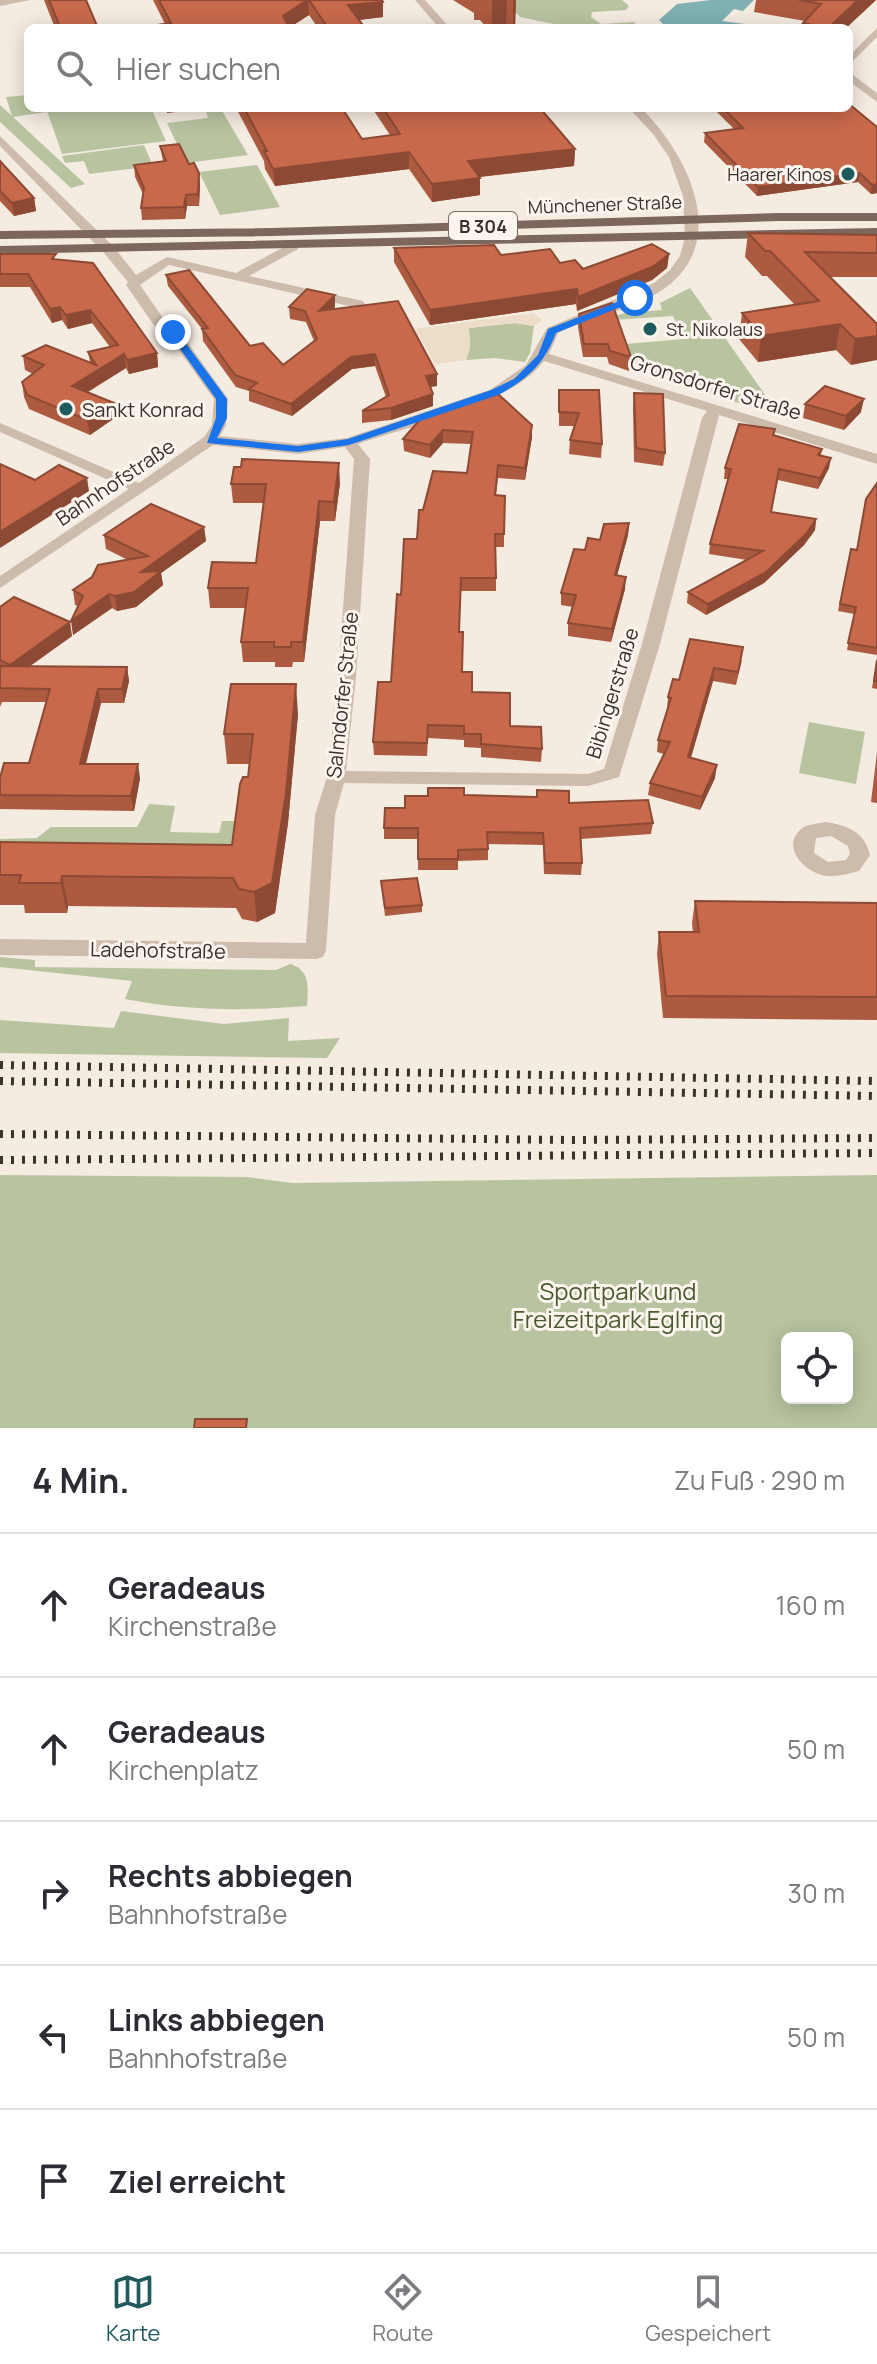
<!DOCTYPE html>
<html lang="de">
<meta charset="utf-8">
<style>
:root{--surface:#fff;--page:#f2f2f3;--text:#2b2b33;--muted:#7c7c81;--line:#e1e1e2;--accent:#1f5a5e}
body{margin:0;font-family:Manrope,sans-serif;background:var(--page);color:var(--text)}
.controls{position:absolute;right:24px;bottom:24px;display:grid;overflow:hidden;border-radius:12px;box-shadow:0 4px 20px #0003}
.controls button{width:72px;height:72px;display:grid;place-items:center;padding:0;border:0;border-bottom:2px solid var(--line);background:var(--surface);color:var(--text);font:40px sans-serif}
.stop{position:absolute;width:24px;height:24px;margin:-18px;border:6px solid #1a73e8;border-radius:50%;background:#fff}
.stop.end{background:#1a73e8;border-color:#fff;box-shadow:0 2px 8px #0008}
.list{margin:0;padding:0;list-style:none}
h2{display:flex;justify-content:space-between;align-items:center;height:104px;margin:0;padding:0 32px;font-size:34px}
h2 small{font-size:26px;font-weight:400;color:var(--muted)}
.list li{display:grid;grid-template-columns:52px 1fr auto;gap:24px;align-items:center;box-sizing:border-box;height:144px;padding:0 32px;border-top:2px solid var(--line)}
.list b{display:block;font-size:30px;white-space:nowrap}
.list p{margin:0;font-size:26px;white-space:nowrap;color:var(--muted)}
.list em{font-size:26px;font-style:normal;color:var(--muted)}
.icon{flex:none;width:44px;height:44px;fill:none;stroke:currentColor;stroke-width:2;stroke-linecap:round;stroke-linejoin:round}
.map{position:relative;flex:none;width:877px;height:1428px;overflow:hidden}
.search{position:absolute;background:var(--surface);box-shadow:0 4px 20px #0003;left:24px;right:24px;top:24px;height:88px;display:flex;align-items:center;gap:20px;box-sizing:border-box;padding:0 28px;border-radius:12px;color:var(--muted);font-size:30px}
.sheet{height:824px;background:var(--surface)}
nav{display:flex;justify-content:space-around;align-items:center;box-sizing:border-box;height:112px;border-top:2px solid var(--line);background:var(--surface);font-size:22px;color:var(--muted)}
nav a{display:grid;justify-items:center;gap:4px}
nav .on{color:var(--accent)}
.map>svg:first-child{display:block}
.green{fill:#b8c4a0;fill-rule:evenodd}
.plaza{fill:#ecdcc8}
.water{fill:#7fb0b2}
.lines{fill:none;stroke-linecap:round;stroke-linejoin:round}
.street{fill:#cdbbac;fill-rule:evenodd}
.primary{fill:#7d675c;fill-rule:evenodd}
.rail{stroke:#3b302b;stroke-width:8;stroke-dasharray:3 8;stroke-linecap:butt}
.wall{fill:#ac5a40}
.shaded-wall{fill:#8c4a34}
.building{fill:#c8694b;stroke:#8c4a34;stroke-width:2}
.route{fill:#1a73e8}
.poi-dot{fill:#1f5a5e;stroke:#fbf5ee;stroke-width:3}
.labels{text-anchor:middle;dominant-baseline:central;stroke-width:6;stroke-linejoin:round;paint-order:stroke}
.far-poi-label{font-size:18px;fill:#3b302b;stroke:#fbf5ee;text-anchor:end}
.far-street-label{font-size:18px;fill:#3b302b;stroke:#fbf5ee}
.shield{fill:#fbf5ee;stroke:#756b66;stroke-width:2}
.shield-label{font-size:18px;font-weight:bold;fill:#3b302b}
.street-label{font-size:20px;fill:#3b302b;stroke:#fbf5ee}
.poi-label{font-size:20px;fill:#3b302b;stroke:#fbf5ee;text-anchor:start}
.near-park-label{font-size:24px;fill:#4a5a2e;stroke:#fbf5ee}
</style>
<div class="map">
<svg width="877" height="1428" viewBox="0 0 877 1428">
<rect width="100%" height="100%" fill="#f4ebe1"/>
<path class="green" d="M504,0H622L629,6L626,10L592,12L591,17L601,24L634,22L639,28H573L520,17Z
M28,95V108H44L46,112L13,117L85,184L71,188L0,122V105L12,116L6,97Z
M46,108H151L166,141L62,154Z
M221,109L248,155L186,163L167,123L208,118L206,111Z
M144,145L153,166L89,174L84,161L65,163L62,156Z
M257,165L280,207L220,215L199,172Z
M690,288L780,416L634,370L626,344L684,339L673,316L613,320L608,318L625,313L662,310L660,303Z
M515,323L534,326L530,353L525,362L495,358L466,360L470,348L469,328Z
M809,722L865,732L856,784L799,773Z
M149,804L175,806L170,832L219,833L222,821H237L230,863L0,862V839L37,838L51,827H137Z
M0,957L35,960V967L276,970L290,964C311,970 308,988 307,1006C245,1011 187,1011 125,999L132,981L0,967Z
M121,1011L224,1024L289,1018L288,1041L340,1038L327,1058L0,1053V1020L114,1028Z
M0,1175L247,1177L292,1183L877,1175V1428H0ZM787,1338H847V1398H787Z"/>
<path class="plaza" d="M533,313L542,320L534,326L515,323L469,328L470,348L466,360L435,364L415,329Z"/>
<path class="water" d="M711,0H754L743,11L734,9L722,21L775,28H667L659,20L677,4Z"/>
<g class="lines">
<path class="street" d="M0,0H30L0,6Z
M415,0H425L450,28H439Z
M877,28V37L849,65V56Z
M849,72L877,93V102L849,81Z
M629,108H641C687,153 731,240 665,288C634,311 592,315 558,333L549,354L877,454V464L719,415L660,644L619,777L588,786L344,783L335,815L326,951L323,957L316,959L0,955V939L306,943L315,815L327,777L338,677L354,459L345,447L298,454L213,445L0,588V576L129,489L0,432V423L139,483L204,437L212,425L214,399L168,335L153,324L126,285L128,282L104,253L0,146V136L114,247L136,275L167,257L236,273L293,242L298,243V249L249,276L363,301L365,304L358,308L169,265L140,285L163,318L178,329L228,399L226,425L220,436L298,444L347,438L490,390L526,365L547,328L654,283L670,270L680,256L685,237L683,196L669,157L653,134ZM544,361L707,411L702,418L642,644L604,769L588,774L346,771L356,677L370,459L358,444C410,426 512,404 544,361Z
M825,822C847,825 865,832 870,855L859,871C849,874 832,878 822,875C803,870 781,847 801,829C807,824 817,824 825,822ZM831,836L848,846L850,854L846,860L828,862L814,853L816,838Z"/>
<path class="primary" d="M780,213H877V221H780L273,236L0,239V231L273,228Z
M877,228V236L0,254V246Z"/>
<path class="rail" d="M0,1065L877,1081
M0,1081L877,1096
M0,1134L574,1140L877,1138
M0,1160L877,1153"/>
</g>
<path class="wall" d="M44,0H86L98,28H55Z
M153,0H382L383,17L359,20L365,28H318L309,15L290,27L165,24Z
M453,0H516L515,28H487L480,20H474V13Z
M756,0H876L846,28H803V23L805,21L754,12Z
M236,108H342L362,139L390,135L372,108H540L575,149L574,166L480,177V195L432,202L409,169L275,186L265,169L264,161Z
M713,108H849L877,127V193L871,194L858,182L757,196L704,142L705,133L734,129Z
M160,146L189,164L200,184L199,206H187L185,219L142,220L141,208L143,194L135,177L134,165L163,161Z
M0,161L34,198L36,211L14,216L0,201Z
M748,233L877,235V277H830L877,324L851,365L836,350L758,362L739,339L742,313L795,305L767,276H762L745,257Z
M394,248L501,255L560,263L583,269L669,254L667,268L652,280L577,311L576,304L430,325L394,262Z
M0,254L56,260L157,353L158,367L129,374L126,368L88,392L114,403L116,417L90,435L29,409L24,397L22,382L33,374L25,370L23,356L90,362L88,352L110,347L92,323L68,329L62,320L52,323L30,287H0Z
M166,275L250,346L283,365L314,341L306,322L290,319L289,307H335L332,310L437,386L430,387L433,394V406L391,420L362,423V411L386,397L375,366L352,369L292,416L249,401V391L236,387L203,341L202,329L168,286Z
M579,314L631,357L629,371L609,364L607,357H583L578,327Z
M559,390H599L602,444L601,458L569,454L570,440L574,426H559Z
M634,393L665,453L663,466L634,462L633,407Z
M805,404L861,412L844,430L803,418Z
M425,414L532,437L525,480L498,478L496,495L504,534V547H496V591H461L459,632L463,672L472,692L510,726L542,749L541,762L481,757V748L464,747V740L428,738L427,756L374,755L373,742L391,682L401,595L417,539L423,510L467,473L471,444L443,443L430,458L404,451L403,439Z
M775,429L774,435L822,449L821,455L829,468L818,489L778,480L771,512L816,519L815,530L804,545L764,583L706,615L687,603L688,592L747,560L709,554L710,544L728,479H724L725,468Z
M340,483L335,521H320L304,662H293L292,667H275V662H243L241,642L246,608H210L208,588L256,563L264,503H233L231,484Z
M877,483V655L847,650L854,614L838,611L851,549L857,550Z
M629,523L628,535L617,575L625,589L611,642L568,636V623L573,607L561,605V593L600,540Z
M204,527L206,541L161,573L163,585L136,607L117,611L112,608L73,635L78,606L75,605L73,590L128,560L106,549L104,535Z
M0,607L72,636L30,666L127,667L129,681L124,703H101L86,764L140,778L134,811L0,809V778L29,763L46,702H2L0,707Z
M877,658V689L872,688Z
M742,660L736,685L713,681L691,758L715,778L700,810L648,795L650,783L664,754L657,752L658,740L667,710L668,697L679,680Z
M298,714L288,823L275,913L257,922L242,919L236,908L68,906L67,913H25L24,905H0V842L232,845L248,777L249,764H227L224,734Z
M877,752V803L871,802Z
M464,795L569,803L653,823L651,834L580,839L582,863L581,875L544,874L543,845L488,844V860L458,861V870H418V839H384V828L405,808Z
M381,881L422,905V912L385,916Z
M695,901L877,903V1020L663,1018L657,954L659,932H693L692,923Z"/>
<path class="shaded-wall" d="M307,0H308L309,15L289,28L283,16Z
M492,0H507L506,28H492Z
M513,0H516L515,28H513Z
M858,0H876L846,28H828Z
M383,2V17L349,21L348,5Z
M167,108H210L167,113Z
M575,149L574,166L468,178V161Z
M409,152V169L275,186L273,169Z
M199,173L200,184L199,206L198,194Z
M860,173L858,182L757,196L758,187Z
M480,178V195L432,202V184Z
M877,184V193L871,194L872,185Z
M186,195L187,206L185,219L184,207Z
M34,198L36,211L14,216L12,203Z
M669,254L667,268L652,280L577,311L578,297Z
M577,289L576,304L430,325V310Z
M335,295V307L320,323L319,311Z
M60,307L62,320L52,323L50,309Z
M90,310L92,323L68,329L66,315Z
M840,324L836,350L758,362L761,336Z
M877,336V360L851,365L855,339Z
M157,353L158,367L129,374L127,360Z
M124,354L126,368L74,400L72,386Z
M375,354V366L352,369L292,416L291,404L351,357Z
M437,374V386L426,387V376Z
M433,394V406L391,420V408Z
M864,399L861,412L844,430L846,416Z
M114,403L116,417L90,435L87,420Z
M532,425V437L525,480V468Z
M443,430V443L430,458V445Z
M831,458L829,468L818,489L820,478Z
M339,463L340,483L335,521L334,502Z
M87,478L89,491L0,548V532Z
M319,501L320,521L304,662L303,642Z
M816,519L815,530L804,545L764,583L706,615L708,604Z
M629,523L628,535L614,587L615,575Z
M204,527L206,541L161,573L163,585L136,607L117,611L115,596L141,572Z
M626,577L625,589L611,642L612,629Z
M109,594L112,608L73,635L71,621Z
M70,622L72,636L12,679L10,665Z
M127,667L129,681L124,703L122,689Z
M714,668L713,681L687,770L688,757Z
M296,684L298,714L288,823L275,913L257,922L254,892Z
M98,689L101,703L82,778L80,764Z
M138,764L140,778L134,811L131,796Z
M717,765L715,778L700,810L702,797Z
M62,876L68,906L67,913L61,883Z"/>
<path class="building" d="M49,0H86L98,28L60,27Z
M159,0H307L283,16L290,28H136L171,23Z
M309,0H382L383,2L348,5L365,28H328Z
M799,0H858L828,28L803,23L821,4Z
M849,104L877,127V184L872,185L860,173L758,187L705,133L743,128L723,108H849Z
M244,108H342L362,139L400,134L383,108H540L575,149L468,161L480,178L432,184L409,152L273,169L264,151H267Z
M179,144L189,164L194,163L199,173L198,194L186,195L184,207L141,208L144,188L134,165L166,161L160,146Z
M0,161L34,198L12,203L0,191Z
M748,233L877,235V253L805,252L877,324V336L855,339L840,324L761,336L742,313L819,301L770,251H765Z
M652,244L669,254L654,266L578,297L577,289L430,310L394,248L494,245L501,255L550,249L560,263L575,260L583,269Z
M0,254H56L52,259L93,263L157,353L127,360L124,354L72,386L114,403L87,420L27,395L22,382L44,365L23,356L46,345L96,365L88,352L118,345L90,310L66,315L60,307L50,309L28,274H0Z
M189,270L250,346L263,343L283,365L317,339L305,311L289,307L307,289L335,295L319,311L398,301L437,374L426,376L433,394L391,408L362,411L389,395L375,354L351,357L291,404L249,389L257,383L235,375L202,329L208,328L166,275Z
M612,303L631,357L610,351L608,344H584L579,314Z
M825,386L864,399L846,416L805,404Z
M559,390H599L602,444L570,440L579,413L559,412Z
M634,393L663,394L665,453L636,448Z
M498,394L532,425L525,468L498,465L495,495L505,496L504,534H495L496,578H461L459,632H463L462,672H472V692L510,693V726L541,727L542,749L481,744V734H464V726L428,725L427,743L373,742L378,682H391L397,594L401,595L404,539H417L419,510H423L433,471L467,473L473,432L443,430L430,445L403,439L425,414Z
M739,424L775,429L773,435L822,449L818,455L831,458L820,478L779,469L771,512L816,519L806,534L766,572L708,604L688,592L763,551L710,544L731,469L725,468Z
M242,459L339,463L334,502L319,501L303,642H291V647H274V642H241L248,588H208L212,562L256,563L266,484H231L234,467H241Z
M0,464L35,480L59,465L87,478L0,532Z
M877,483V648L848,643L856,607L840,604L851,549L857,550L866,499Z
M151,504L204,527L141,572L161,571L134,592L115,596L109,594L71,621L83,596L73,590L92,577L98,565L148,556L104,535Z
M629,523L615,575L626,577L612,629L568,623L576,595L561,593L574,549L585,550L588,538L600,540L604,524Z
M14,597L70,622L10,665L0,660V607Z
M690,639L743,647L738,672L714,668L688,757L717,765L702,797L650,783L670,742L658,740L671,698L668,697L673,679L679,680Z
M877,660V681H874Z
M0,666L127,667L122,689H98L80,764H138L131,796L0,795V778L4,763H29L50,689L0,688Z
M231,684H296L286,793L272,883L254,892L239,889L233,878L62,876L61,883H19L21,875H0V842L232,845L240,784L243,777H248L253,734H224Z
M428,788H464V795L537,797V790L569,791V803L648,800L653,823L580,828L582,863H545L543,833L487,832L488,849L458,850V859H418V828H384L385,808H405V796H428Z
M417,878L422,905L385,908L381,881Z
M695,901L877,903V997L666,996L659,932H699Z
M195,1419H247L246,1428H194Z"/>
<path class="route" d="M635,295L638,300L556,333C544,364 528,379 498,395L349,445L298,452L207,443L216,418V399L168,332L176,330L227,399V418L217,438L298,446L348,439L491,390L514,379L538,355L548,329Z"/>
<g class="poi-dot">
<circle cx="848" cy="174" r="8"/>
<circle cx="650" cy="329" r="8"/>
<circle cx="66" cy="409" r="8"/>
</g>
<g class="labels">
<g class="far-poi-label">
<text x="832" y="174">Haarer Kinos</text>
<text x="666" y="329" text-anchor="start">St. Nikolaus</text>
</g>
<g class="far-street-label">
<text transform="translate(605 204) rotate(-2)">Münchener Straße</text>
</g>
<rect class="shield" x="449" y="212" width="68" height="28" rx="6"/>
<g class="shield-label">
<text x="483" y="226">B 304</text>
</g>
<g class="street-label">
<text transform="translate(716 387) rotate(17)">Gronsdorfer Straße</text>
<text transform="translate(115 482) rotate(-34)">Bahnhofstraße</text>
<text transform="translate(612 693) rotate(-73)">Bibingerstraße</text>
<text transform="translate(342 695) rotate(-84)">Salmdorfer Straße</text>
<text transform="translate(158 950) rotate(1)">Ladehofstraße</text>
</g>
<g class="poi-label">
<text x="82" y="409">Sankt Konrad</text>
</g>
<g class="near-park-label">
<text x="618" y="1290">Sportpark und<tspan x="618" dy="28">Freizeitpark Eglfing</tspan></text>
</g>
</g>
</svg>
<div class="controls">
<button><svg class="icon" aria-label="locate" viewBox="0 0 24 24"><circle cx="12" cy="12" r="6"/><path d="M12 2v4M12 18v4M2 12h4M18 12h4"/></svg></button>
</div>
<div class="stop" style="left:635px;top:298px"></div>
<div class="stop end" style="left:173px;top:332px"></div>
<div class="search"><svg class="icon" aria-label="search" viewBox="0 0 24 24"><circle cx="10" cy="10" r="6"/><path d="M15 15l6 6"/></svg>Hier suchen</div>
</div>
<section class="sheet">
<h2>4 Min.<small>Zu Fuß · 290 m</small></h2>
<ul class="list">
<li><svg class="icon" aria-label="ahead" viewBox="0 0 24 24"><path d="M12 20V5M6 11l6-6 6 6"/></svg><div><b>Geradeaus</b><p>Kirchenstraße</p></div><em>160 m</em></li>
<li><svg class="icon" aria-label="ahead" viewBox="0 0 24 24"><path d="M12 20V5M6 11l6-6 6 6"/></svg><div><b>Geradeaus</b><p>Kirchenplatz</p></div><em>50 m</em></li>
<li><svg class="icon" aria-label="right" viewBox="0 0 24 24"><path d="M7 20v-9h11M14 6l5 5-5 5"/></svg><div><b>Rechts abbiegen</b><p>Bahnhofstraße</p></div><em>30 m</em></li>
<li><svg class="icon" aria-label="left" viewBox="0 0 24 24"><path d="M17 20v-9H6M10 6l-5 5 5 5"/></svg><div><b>Links abbiegen</b><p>Bahnhofstraße</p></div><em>50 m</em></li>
<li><svg class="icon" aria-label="arrive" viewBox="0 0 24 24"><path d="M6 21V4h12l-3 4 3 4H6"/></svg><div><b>Ziel erreicht</b></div></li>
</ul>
</section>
<nav>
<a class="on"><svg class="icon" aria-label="map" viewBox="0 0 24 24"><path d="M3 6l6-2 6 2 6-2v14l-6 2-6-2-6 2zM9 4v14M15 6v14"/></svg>Karte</a>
<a><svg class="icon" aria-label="directions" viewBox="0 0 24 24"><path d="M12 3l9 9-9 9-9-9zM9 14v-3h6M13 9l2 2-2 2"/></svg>Route</a>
<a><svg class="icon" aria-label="saved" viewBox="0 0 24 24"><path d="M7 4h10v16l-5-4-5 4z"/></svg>Gespeichert</a>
</nav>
